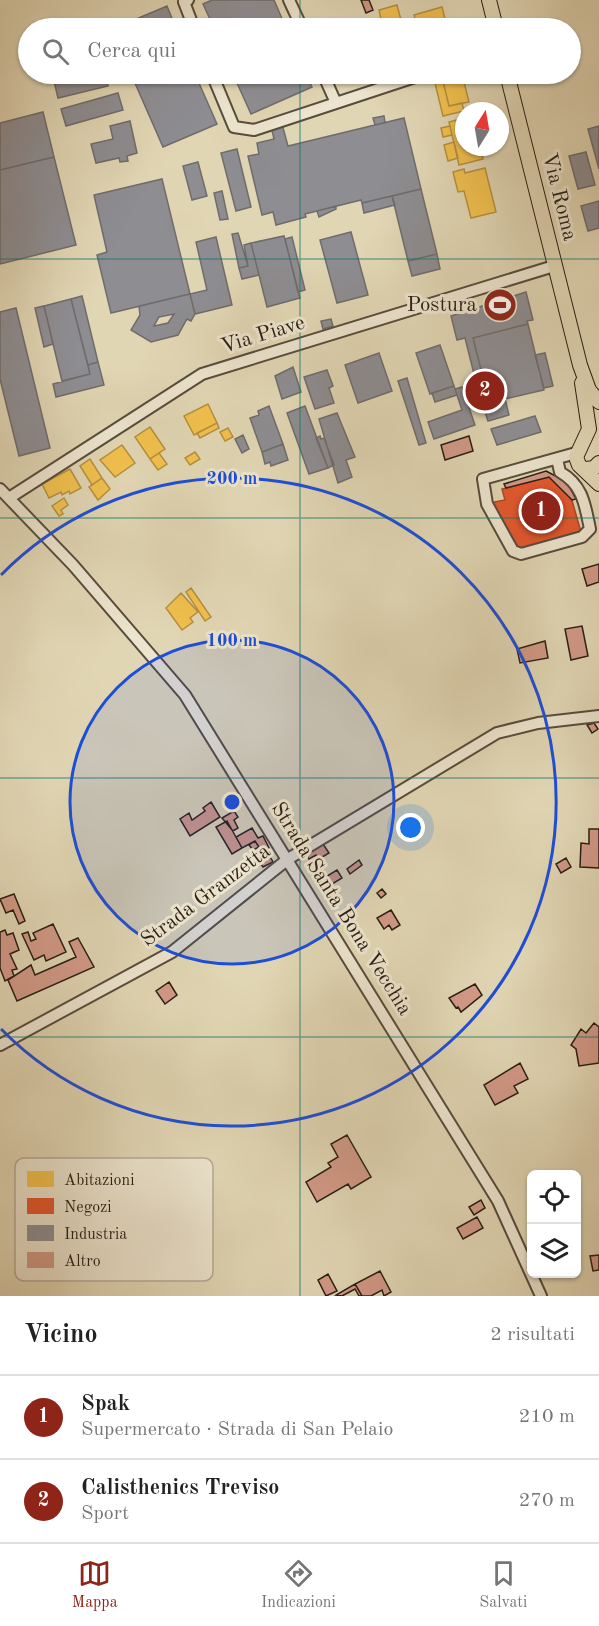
<!DOCTYPE html>
<html lang="it">
<meta charset="utf-8">
<style>
:root{--surface:#fff;--page:#f6f6f6;--text:#222;--muted:#767676;--line:#e0e0e0;--accent:#8f2418}
body{margin:0;font-family:"Old Standard TT",serif;background:var(--page);color:var(--text)}
.controls{position:absolute;right:18px;bottom:18px;display:grid;overflow:hidden;border-radius:9px;box-shadow:0 2px 4px #0004}
.controls button{width:54px;height:54px;display:grid;place-items:center;padding:0;border:0;border-bottom:2px solid var(--line);background:var(--surface);color:var(--text);font:30px sans-serif}
.compass{position:absolute;left:455px;top:102px;width:54px;height:54px;border-radius:50%;background:var(--surface);box-shadow:0 2px 4px #0004;rotate:11deg}
.you{position:absolute;left:411px;top:828px;width:21px;height:21px;margin:-15px;border:4px solid #fff;border-radius:50%;background:#1a73e8;box-shadow:0 0 0 9px #1a73e833}
.badge{display:grid;place-items:center;width:39px;height:39px;border-radius:50%;background:var(--accent);color:#fff;font-size:20px;font-weight:700}
.pin{position:absolute;translate:-50% -50%;border:3px solid #fff;box-shadow:0 2px 6px #0006}
.list{margin:0;padding:0;list-style:none}
h2{display:flex;justify-content:space-between;align-items:center;height:78px;margin:0;padding:0 24px;font-size:26px}
h2 small{font-size:20px;font-weight:400;color:var(--muted)}
.list li{display:grid;grid-template-columns:39px 1fr auto;gap:18px;align-items:center;box-sizing:border-box;height:84px;padding:0 24px;border-top:2px solid var(--line)}
.list b{display:block;font-size:22px;white-space:nowrap}
.list p{margin:0;font-size:20px;white-space:nowrap;color:var(--muted)}
.list em{font-size:20px;font-style:normal;color:var(--muted)}
.icon{flex:none;width:33px;height:33px;fill:none;stroke:currentColor;stroke-width:2;stroke-linecap:round;stroke-linejoin:round}
.map{position:relative;flex:none;width:599px;height:1296px;overflow:hidden}
.search{position:absolute;background:var(--surface);box-shadow:0 2px 4px #0004;left:18px;right:18px;top:18px;height:66px;display:flex;align-items:center;gap:15px;box-sizing:border-box;padding:0 21px;border-radius:33px;color:var(--muted);font-size:22px}
.sheet{height:246px;background:var(--surface)}
nav{display:flex;justify-content:space-around;align-items:center;box-sizing:border-box;height:84px;border-top:2px solid var(--line);background:var(--surface);font-size:16px;color:var(--muted)}
nav a{display:grid;justify-items:center;gap:3px}
nav .on{color:var(--accent)}
.map>svg:first-child{display:block}
.homes{fill:#f2c14e;stroke:#b6903d;stroke-width:1.5}
.shops{fill:#e4572e;stroke:#ac4626;stroke-width:1.5}
.industry{fill:#8d8d92;stroke:#6f6c6c;stroke-width:1.5;fill-rule:evenodd}
.building{fill:#d29987;stroke:#291e14;stroke-width:1.5}
.lines{fill:none;stroke-linecap:round;stroke-linejoin:round}
.minor-casing{stroke:#574c3c;stroke-width:14}
.major-casing{stroke:#291e14;stroke-width:16}
.minor{stroke:#ece4ce;stroke-width:10}
.major{stroke:#e1d6b4;stroke-width:14}
.grid{fill:none;stroke:#0f766e;stroke-width:1.5;stroke-opacity:0.55}
.ring{fill:none;stroke:#1d4ed8;stroke-width:3}
.labels{text-anchor:middle;dominant-baseline:central;stroke-width:6;stroke-linejoin:round;paint-order:stroke}
.street-label{font-size:21px;fill:#291e14;stroke:#ece4ce}
.poi-label{font-size:21px;fill:#291e14;stroke:#ece4ce;text-anchor:end}
.key{fill:#ece4ce;stroke:#b2a996;stroke-width:1.5}
.key-label{font-size:16px;fill:#291e14}
.centre{fill:#1d4ed8;stroke:#ece4ce;stroke-width:3}
.ring-label{font-size:18px;text-anchor:middle;font-weight:bold;fill:#1d4ed8;stroke:#ece4ce;stroke-width:6;stroke-linejoin:round;paint-order:stroke}
</style>
<div class="map">
<svg width="599" height="1296" viewBox="0 0 599 1296">
<rect width="100%" height="100%" fill="#e1d6b4"/>
<filter id="stains"><feTurbulence type="fractalNoise" baseFrequency=".00333" numOctaves="4"/><feColorMatrix values="0 0 0 0 .2 0 0 0 0 .09 0 0 0 0 .02 0 0 0 .5 -.17"/></filter>
<radialGradient id="worn" r=".72"><stop offset=".6" stop-color="#630" stop-opacity="0"/><stop offset="1" stop-color="#630" stop-opacity=".3"/></radialGradient>
<path class="homes" d="M397,5L401,20L382,24L379,10Z
M442,7L446,23L418,28L414,15Z
M462,74L469,102L449,106L442,77Z
M442,77L449,106L462,103L464,111L443,116L434,79Z
M464,118V147H480L483,159L459,165L449,122Z
M450,126L452,135L443,137L441,128Z
M454,142L458,158L448,161L444,145Z
M485,168L496,212L471,218L464,191L458,192L453,172L464,169L465,173Z
M208,404L217,423L194,435L184,416Z
M217,423L219,428L200,438L197,433Z
M150,427L165,449L150,459L135,437Z
M228,428L233,437L225,441L220,432Z
M122,445L135,463L115,477L100,460Z
M195,452L200,459L190,465L185,458Z
M159,453L167,464L158,470L150,459Z
M90,459L102,478L92,485L80,466Z
M70,469L81,488L70,494L69,491L62,495L61,492L49,498L42,484Z
M102,478L110,489L98,500L89,487Z
M64,498L68,505L61,510L63,514L59,516L52,506Z
M191,588L211,617L205,621L186,592Z
M181,593L198,612L190,618L193,622L182,630L166,608Z"/>
<path class="shops" d="M549,477L571,497L581,532L520,550L513,547L489,503L505,500L502,489Z"/>
<path class="industry" d="M212,0H274L286,28H214L203,4Z
M167,6L176,28H115Z
M87,74H105L108,86L58,98L54,81Z
M131,74H195L217,124L163,147Z
M233,74H306L312,87L251,114Z
M118,93L123,110L66,126L61,109Z
M43,112L54,157L0,170V123Z
M384,116L385,123L375,125L373,118Z
M404,118L421,189L362,203L361,200L305,214L306,217L276,225L273,212L262,215L248,156L259,154L257,143L274,139L271,126L282,124L288,146Z
M130,121L137,153L127,156L128,161L120,162L119,158L96,163L91,144L113,139L110,126Z
M599,126V169L588,129Z
M237,149L251,207L236,211L221,153Z
M586,152L595,185L578,189L569,156Z
M54,157L76,245L0,264V170Z
M198,162L207,196L192,200L183,166Z
M162,179L190,294L111,313L97,255L107,252L94,195Z
M421,189L437,254L408,261L392,196Z
M222,191L228,219L220,220L214,193Z
M392,196L395,205L364,213L362,203Z
M599,201V228L588,231L581,206Z
M336,206V209L319,217L317,211Z
M351,232L368,295L337,303L320,240Z
M238,233L248,266L239,268L232,234Z
M284,236L300,298L267,307L251,243Z
M216,237L232,305L195,314L190,294L207,290L196,242Z
M292,237L305,290L298,292L285,239Z
M251,243L259,275L242,279L239,268L248,266L244,245Z
M437,254L440,269L412,276L408,261Z
M526,292L533,320L527,321L528,324L473,338L485,385L477,386L465,338L457,340L451,316Z
M190,294L195,314L191,321L187,319L178,335L151,342L131,330L140,315L139,306ZM174,314L168,323L154,326L159,317Z
M82,296L98,362L88,365L71,299Z
M71,299L90,374L62,381L44,306Z
M44,306L53,344L44,347L35,308Z
M16,308L50,448L19,456L0,379V312Z
M331,319L333,326L323,329L321,321Z
M528,324L544,390L505,399L509,415L488,421L484,409L491,408L490,403L484,405L482,396L479,397L476,386L485,385L473,338Z
M440,345L454,386L430,394L416,353Z
M379,353L392,391L358,403L345,365Z
M545,353L553,386L544,388L535,355Z
M98,362L104,385L56,397L53,384L90,374L88,365Z
M293,367L301,392L282,399L275,376Z
M327,370L333,386L329,388L334,403L315,409L304,377Z
M407,378L426,443L419,445L398,381Z
M454,386L457,395L435,402L432,393Z
M462,387L475,425L434,439L428,422L462,410L455,389Z
M269,406L283,444L262,452L250,418L259,415L258,411Z
M305,406L328,468L309,474L287,413Z
M337,413L355,457L346,460L352,477L338,483L319,419Z
M535,416L541,432L497,445L491,429Z
M243,435L249,449L242,453L235,439Z
M320,436L321,439L324,438L334,465L328,468L316,438Z
M283,444L288,460L271,466L270,462L265,464L262,452Z"/>
<path class="building" d="M361,0H369L373,10L366,13Z
M469,436L473,451L445,460L441,445Z
M546,471L567,482L576,499L572,500L549,477L506,488L504,484Z
M599,564V582L587,586L582,569Z
M582,626L588,656L571,660L565,629Z
M545,641L548,658L520,663L517,649Z
M594,723L598,729L592,733L587,725Z
M211,802L220,817L190,836L180,819L189,813L192,820L205,811L203,808Z
M234,811L238,817L234,820L238,828L233,831L222,818Z
M227,821L242,848L232,854L216,827Z
M252,828L258,838L263,836L269,848L262,852L255,841L242,848L236,837Z
M589,829H599V868L580,867L581,843L589,844Z
M255,841L259,847L253,850L249,845Z
M321,841L329,853L319,859L316,855L309,859L304,852Z
M269,855L273,862L263,867L259,861Z
M566,858L571,867L561,873L556,864Z
M359,860L362,865L350,874L347,869Z
M337,870L342,878L324,889L319,881Z
M382,889L386,894L381,898L377,893Z
M14,894L25,921L19,924L13,910L6,913L0,899Z
M391,910L400,925L392,930L389,925L384,929L377,918Z
M53,924L66,952L46,961L44,955L34,960L22,934L28,932L31,941L36,939L33,933Z
M5,930L7,935L13,933L19,950L10,954L17,969L12,970L14,976L5,981L0,968V932Z
M78,938L94,967L17,1001L8,980L31,965L35,975L76,957L69,942Z
M169,982L177,995L165,1004L156,991Z
M475,984L482,995L461,1012L458,1007L456,1008L449,998Z
M594,1023L599,1027V1063L579,1066L576,1049L571,1045L581,1029L586,1033Z
M520,1063L528,1079L514,1086L518,1093L495,1105L484,1085Z
M347,1135L371,1177L351,1189L348,1184L317,1202L306,1182L331,1167L328,1163L338,1157L331,1144Z
M481,1200L485,1208L474,1215L469,1207Z
M477,1217L483,1228L463,1239L457,1228Z
M599,1255V1270L593,1271L590,1256Z
M380,1271L391,1292L384,1296L382,1290L371,1296H362L355,1284Z
M328,1274L337,1291L326,1296L318,1280Z
M355,1284L362,1296H359L355,1289L342,1296L336,1295Z"/>
<g class="lines">
<defs>
<path id="minor" d="M188,0L184,2L194,28
M289,0L302,28
M212,74L234,127L254,130L424,74
M323,74L336,103
M557,459L560,472C583,485 585,505 590,529L582,537L521,554L513,551L487,504L483,479L576,453
M0,489L73,565L185,695L498,1201L541,1296
M9,498L202,374L554,266
M0,1045L172,952L288,859L497,733L538,723L599,716"/>
<path id="major" d="M489,0L496,28
M507,74L580,365L589,390L599,402
M582,383L589,429L576,457L579,465L599,484
M586,469L594,468L599,463"/>
</defs>
<use href="#minor" class="minor-casing"/>
<use href="#major" class="major-casing"/>
<use href="#minor" class="minor"/>
<use href="#major" class="major"/>
</g>
<path class="grid" d="M300,0V28M300,74V1296M0,259H599M0,518H599M0,778H599M0,1037H599"/>
<circle cx="232" cy="802" r="162" fill="#1d4ed8" fill-opacity=".12"/>
<g class="ring">
<circle cx="232" cy="802" r="162"/>
<path d="M1 575A324 324 0 1 1 1 1029"/>
</g>
<defs>
<symbol id="stadium-disc" viewBox="-11 -11 22 22"><circle r="9.5" fill="#8f2418" stroke="#ece4ce"/><path d="M0-5a6.5 5 0 1 0 0 10a6.5 5 0 1 0 0-10ZM-3.5-1.8h7v3.6h-7Z" fill="#fff"/></symbol>
</defs>
<g fill-rule="evenodd">
<use href="#stadium-disc" x="481" y="286" width="38" height="38"/>
</g>
<g class="labels">
<g class="street-label">
<text transform="translate(559 197) rotate(76)">Via Roma</text>
<text transform="translate(263 335) rotate(-17)">Via Piave</text>
<text transform="translate(206 896) rotate(-37)">Strada Granzetta</text>
<text transform="translate(341 909) rotate(58)">Strada Santa Bona Vecchia</text>
</g>
<g class="poi-label">
<text x="477" y="305">Postura</text>
</g>
</g>
<rect x="15" y="1158" width="198" height="123" rx="9" class="key"/>
<rect x="27" y="1171" width="27" height="16" fill="#f2c14e"/>
<rect x="27" y="1198" width="27" height="16" fill="#e4572e"/>
<rect x="27" y="1225" width="27" height="16" fill="#8d8d92"/>
<rect x="27" y="1252" width="27" height="16" fill="#d29987"/>
<g class="key-label">
<text x="64" y="1185">Abitazioni</text>
<text x="64" y="1212">Negozi</text>
<text x="64" y="1239">Industria</text>
<text x="64" y="1266">Altro</text>
</g>
<circle cx="232" cy="802" r="9" class="centre"/>
<g class="ring-label">
<text x="232" y="484">200 m</text>
<text x="232" y="646">100 m</text>
</g>
<rect width="100%" height="100%" filter="url(#stains)"/>
<rect width="100%" height="100%" fill="url(#worn)"/>
</svg>
<div class="controls">
<button><svg class="icon" aria-label="locate" viewBox="0 0 24 24"><circle cx="12" cy="12" r="6"/><path d="M12 2v4M12 18v4M2 12h4M18 12h4"/></svg></button>
<button><svg class="icon" aria-label="layers" viewBox="0 0 24 24"><path d="M12 4l9 5-9 5-9-5zM3 14l9 5 9-5"/></svg></button>
</div>
<svg class="compass" viewBox="-18 -18 36 36"><path d="M0-13l5 13h-10z" fill="#e53935"/><path d="M0 13l5-13h-10z" fill="#767676"/></svg>
<div class="you"></div>
<div class="pin badge" style="left:541px;top:511px">1</div>
<div class="pin badge" style="left:485px;top:391px">2</div>
<div class="search"><svg class="icon" aria-label="search" viewBox="0 0 24 24"><circle cx="10" cy="10" r="6"/><path d="M15 15l6 6"/></svg>Cerca qui</div>
</div>
<section class="sheet">
<h2>Vicino<small>2 risultati</small></h2>
<ul class="list">
<li><span class="badge">1</span><div><b>Spak</b><p>Supermercato · Strada di San Pelaio</p></div><em>210 m</em></li>
<li><span class="badge">2</span><div><b>Calisthenics Treviso</b><p>Sport</p></div><em>270 m</em></li>
</ul>
</section>
<nav>
<a class="on"><svg class="icon" aria-label="map" viewBox="0 0 24 24"><path d="M3 6l6-2 6 2 6-2v14l-6 2-6-2-6 2zM9 4v14M15 6v14"/></svg>Mappa</a>
<a><svg class="icon" aria-label="directions" viewBox="0 0 24 24"><path d="M12 3l9 9-9 9-9-9zM9 14v-3h6M13 9l2 2-2 2"/></svg>Indicazioni</a>
<a><svg class="icon" aria-label="saved" viewBox="0 0 24 24"><path d="M7 4h10v16l-5-4-5 4z"/></svg>Salvati</a>
</nav>
